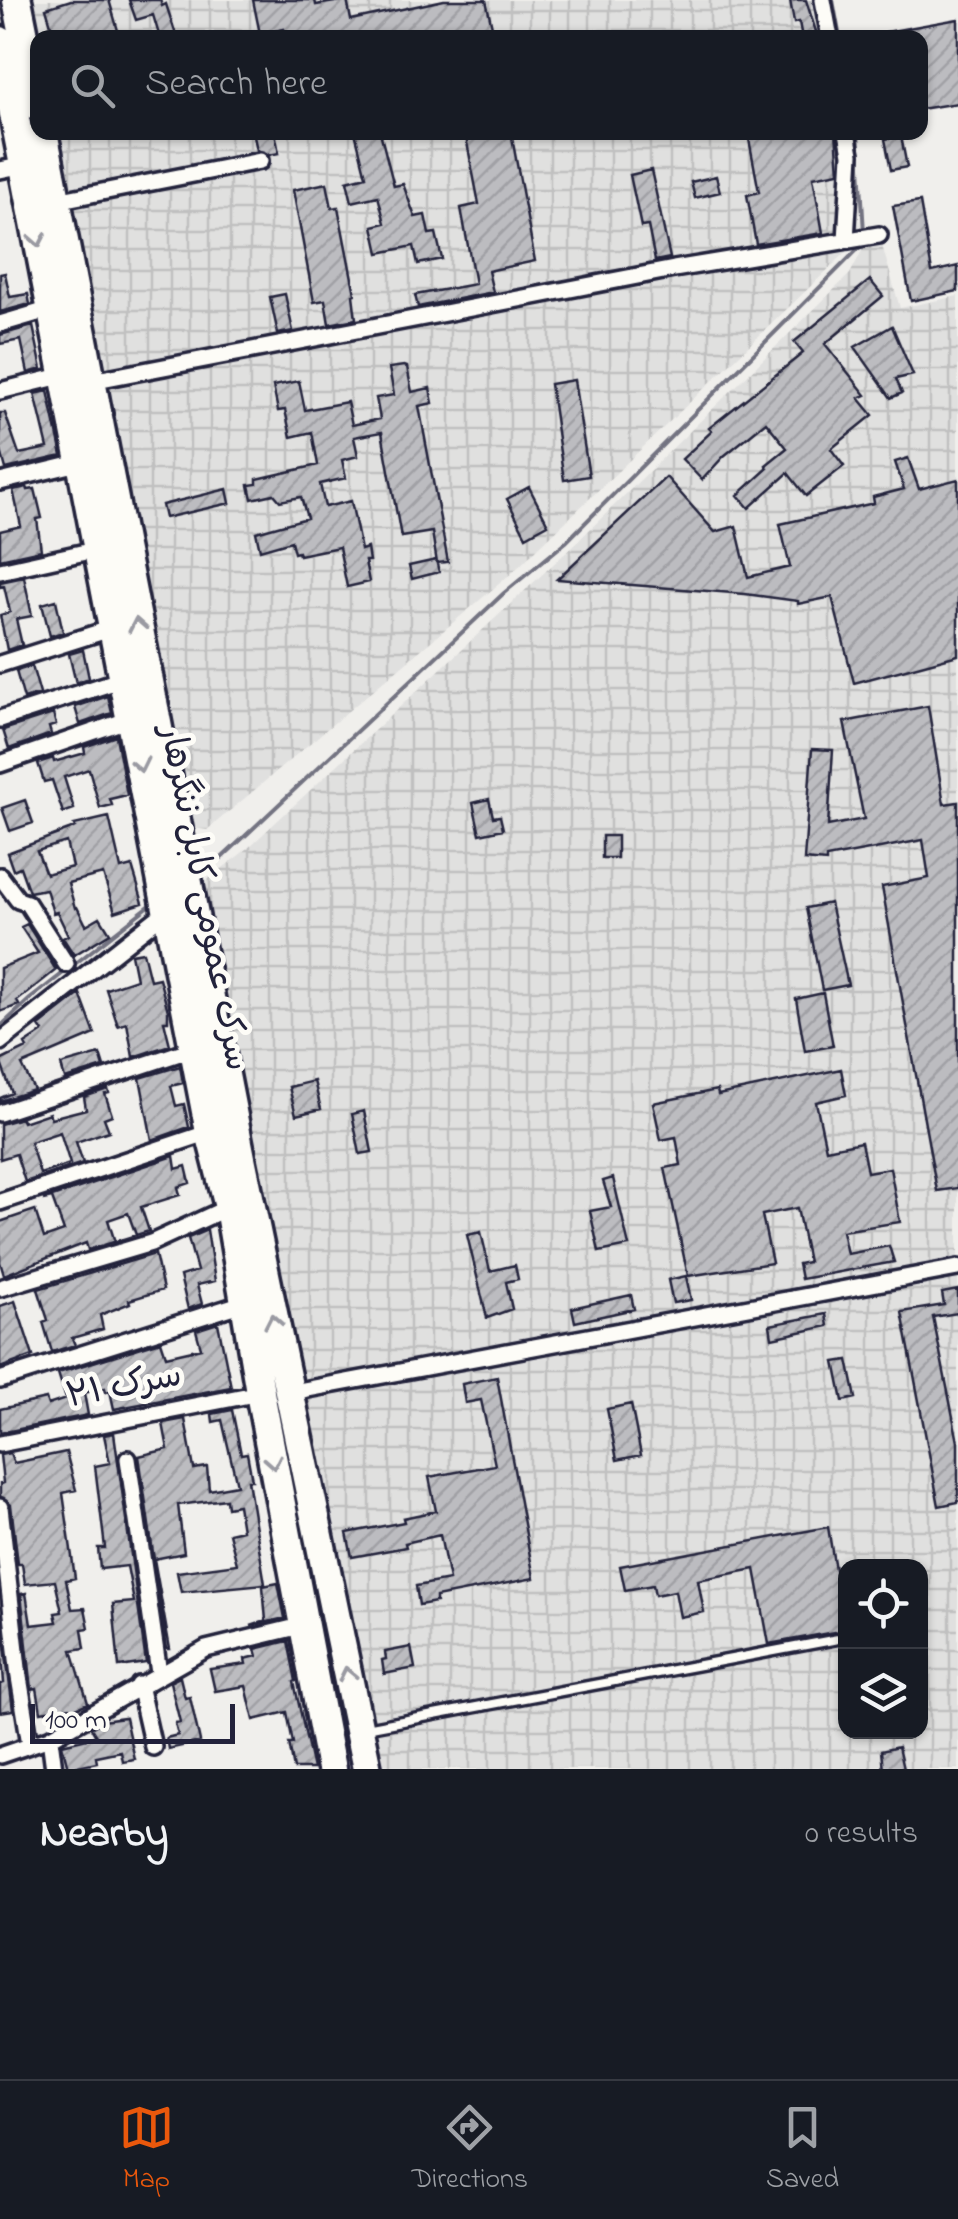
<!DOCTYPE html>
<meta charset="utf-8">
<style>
:root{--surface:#171b24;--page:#242831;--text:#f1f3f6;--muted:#9ea1a6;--line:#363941;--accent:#ea580c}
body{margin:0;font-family:"Indie Flower","Playpen Sans Arabic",sans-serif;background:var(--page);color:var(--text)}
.controls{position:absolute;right:30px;bottom:30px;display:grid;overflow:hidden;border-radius:20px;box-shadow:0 2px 8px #0004}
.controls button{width:90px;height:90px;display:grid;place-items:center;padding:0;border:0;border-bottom:2px solid var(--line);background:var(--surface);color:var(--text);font:50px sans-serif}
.scale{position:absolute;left:30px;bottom:25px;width:205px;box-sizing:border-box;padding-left:10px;border:5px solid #22223b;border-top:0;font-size:28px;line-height:35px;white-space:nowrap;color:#22223b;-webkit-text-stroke:8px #fdfcf7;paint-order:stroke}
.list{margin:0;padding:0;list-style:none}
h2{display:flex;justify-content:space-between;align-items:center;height:130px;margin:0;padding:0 40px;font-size:42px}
h2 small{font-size:32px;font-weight:400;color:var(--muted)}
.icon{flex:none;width:55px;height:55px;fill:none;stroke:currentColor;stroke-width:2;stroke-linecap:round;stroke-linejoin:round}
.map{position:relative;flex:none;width:958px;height:1769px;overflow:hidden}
.search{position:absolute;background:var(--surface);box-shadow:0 2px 8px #0004;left:30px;right:30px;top:30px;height:110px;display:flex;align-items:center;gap:25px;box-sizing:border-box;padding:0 35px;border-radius:20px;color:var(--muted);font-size:38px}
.sheet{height:310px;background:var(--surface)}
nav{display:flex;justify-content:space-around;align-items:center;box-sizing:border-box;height:140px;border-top:2px solid var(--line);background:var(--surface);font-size:28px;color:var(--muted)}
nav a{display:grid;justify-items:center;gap:5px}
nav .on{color:var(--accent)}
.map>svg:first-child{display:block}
.industrial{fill:url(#industrial-grid);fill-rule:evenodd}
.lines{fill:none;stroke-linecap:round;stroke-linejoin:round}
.stream{stroke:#737381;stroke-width:4}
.building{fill:url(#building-hatch);stroke:#22223b;stroke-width:2.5;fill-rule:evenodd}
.lane-casing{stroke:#22223b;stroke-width:15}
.street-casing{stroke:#22223b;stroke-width:22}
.highway-casing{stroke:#22223b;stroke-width:35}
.lane{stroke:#fdfcf7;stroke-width:8}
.street{stroke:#fdfcf7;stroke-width:15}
.highway{stroke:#fdfcf7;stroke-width:28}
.oneway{stroke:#9a9aa2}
.labels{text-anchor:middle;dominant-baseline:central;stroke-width:10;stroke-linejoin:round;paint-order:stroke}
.street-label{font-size:35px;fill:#22223b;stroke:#fdfcf7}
</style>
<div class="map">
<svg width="958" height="1769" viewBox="0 0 958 1769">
<defs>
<pattern id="industrial-grid" width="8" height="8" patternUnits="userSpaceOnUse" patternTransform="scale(2.5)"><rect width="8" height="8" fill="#e0e0df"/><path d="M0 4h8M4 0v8" fill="none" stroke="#c0c0c0"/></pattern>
<pattern id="building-hatch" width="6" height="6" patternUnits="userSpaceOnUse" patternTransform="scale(2.5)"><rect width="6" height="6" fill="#bcbcc0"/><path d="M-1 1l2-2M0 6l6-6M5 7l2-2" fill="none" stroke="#a1a1a6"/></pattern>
</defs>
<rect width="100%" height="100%" fill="#f0efec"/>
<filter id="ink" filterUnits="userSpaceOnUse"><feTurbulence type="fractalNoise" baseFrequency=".01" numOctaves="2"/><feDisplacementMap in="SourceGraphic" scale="20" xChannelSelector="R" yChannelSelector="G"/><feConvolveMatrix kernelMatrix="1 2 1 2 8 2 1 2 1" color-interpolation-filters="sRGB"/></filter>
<g filter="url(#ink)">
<path class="industrial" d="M28,0H822L828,37L38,38Z
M55,133H844L862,237L513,572L207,830L194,828Z
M879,235L900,308L958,296V1769H367L192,892L247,849L575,544L850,274L866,243ZM846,1566H920V1732H846Z"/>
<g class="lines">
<path class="stream" d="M833,0L840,38
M858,132L864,233
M212,867L504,593L566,542L865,242
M0,1027L30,999L149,906"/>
</g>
<path class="building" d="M71,0H109L119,34L107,38H55L46,8Z
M129,0H160L162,6L166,4L177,38H160L153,15L136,20Z
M253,0H315L316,5L347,0L351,20L444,0H486L494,36L286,38L284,29L260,34Z
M790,0H806L818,38H802L799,22L794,23Z
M958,19V103L920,109V38H887L886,32Z
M253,132H275L279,153L269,155L257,150Z
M355,132H380L394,186L403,184L415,217L425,215L429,234L436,233L442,259L418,264L414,246L379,253L373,226L385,223L378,196L352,202L347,181L366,176Z
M465,132H511L535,261L488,271L493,292L418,307L415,295L475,284L461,208L479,204Z
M786,132H836L839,172L813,177L823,233L756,244L747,195L759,192L749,139Z
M901,136L907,167L891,170L885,139Z
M651,170L670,258L655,261L648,226L641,227L630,175Z
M716,176L720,192L695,198L691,182Z
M327,183L332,208L338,207L355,294L353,295L356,319L329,324L325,300L314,302L293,190Z
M920,202L932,272L958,266V291L911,301L893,206Z
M5,273L10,297L28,294L30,304L0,312V274Z
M870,280L883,296L825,344L866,395L859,398L873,415L831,449L844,466L806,496L788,473L749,508L738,495L768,468L766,465L787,448L766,422L724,456L702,480L682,459L712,431L709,428L803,353L794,342Z
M285,294L293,331L278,334L270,297Z
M33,326L42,369L28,373L21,340L0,344V335Z
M892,326L913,375L896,379L902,393L891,398L855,347Z
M404,366L407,367L412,392L430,388L433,403L419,406L448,562L437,563L432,532L401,537L382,432L354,437L358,456L342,460L346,478L320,484L325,507L351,501L361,550L367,548L369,561H365L369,582L347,587L339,547L299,555L298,552L294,553L291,541L260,550L256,532L307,518L301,497L280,501L274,494L252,499L249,485L257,484V479L318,465L312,432L291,437L285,410L278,411L273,386L299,381L305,410L347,402L352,425L380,419L376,398L394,395L389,368Z
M574,380L589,476L564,480L550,384Z
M48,391L62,456L6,469L0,447V413H5L19,454L48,448L35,394Z
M908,458L919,489L958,479V655L854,683L832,597L798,604V601L745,594L557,579L666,477L715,532L736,526L748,577L790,567L780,524L874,503L873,497L904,489L895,462Z
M27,487L28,490L35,489L42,518L37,519L41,550L0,559V531L21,526L13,490Z
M529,487L548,524L526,536L507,499Z
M227,489L230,503L165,518L162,505Z
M436,560L439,572L412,579L409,566Z
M24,577L32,616L16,619L22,645L7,650L0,615L10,612L4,586L0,587V582Z
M56,600L63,632L50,636L42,604Z
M83,650L89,678L76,683L69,654Z
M32,666L40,694L24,699L16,671Z
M108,696L112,713L80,724L75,707Z
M928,706L944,804L958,802V1188L937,1191L882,887L929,878L923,840L826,858V862L804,860L812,749L833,750L828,826L864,819L844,722Z
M53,714L56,725L49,727L51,734L9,749L3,730Z
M116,736L127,795L110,799L112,805L100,808L89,769L64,777L74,809L63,813L52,780L44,782L38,763L53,758L54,762L85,753L84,747Z
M489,799L493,817L500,816L503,829L480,834L473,803Z
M25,800L33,823L10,831L2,808Z
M109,817L121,869L132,866L143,903L115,912L103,874L68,883L75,908L77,907L86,925L100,917L110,933L74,955L63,938L68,935L57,912L53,913L46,889L29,892L20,867L13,870L7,853L69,830L75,827L74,825ZM66,842L72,867L46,874L37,851Z
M602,836H617V858H602Z
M830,903L848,985L822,990L806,908Z
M27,924L56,970L17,1001L19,1005L0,1012V968L38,953L21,927Z
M143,952L150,980L159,978L168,1011V1021H164L170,1045L133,1057L127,1023L118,1026L106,989L136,979L131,954Z
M823,993L833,1046L805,1051L796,999Z
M80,994L95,1034L22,1065L34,1090L0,1101V1098L12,1093L0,1061L27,1048L25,1044L43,1032L39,1026Z
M100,1054L104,1067L65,1079L61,1065Z
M180,1066L183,1083L171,1086L176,1106L184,1104L189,1127L152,1140L140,1078Z
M841,1069L846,1095L816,1102L826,1149L861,1142L867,1172L890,1168L900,1222L842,1231L847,1254L889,1246L894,1262L801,1279L798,1264L808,1262L797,1208L762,1215L772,1263L688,1276L665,1168L681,1165L676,1137L661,1140L653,1103L717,1090L718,1095Z
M314,1081L321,1109L296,1115L289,1087Z
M108,1089L109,1093L105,1094L112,1115L104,1118L109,1131L76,1142L83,1163L25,1182L16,1154L0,1159V1124L21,1118L23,1122L49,1113L51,1118L86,1109L84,1097ZM60,1132L70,1164L40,1174L30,1142Z
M364,1111L372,1152L360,1154L352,1114Z
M174,1156L176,1169L186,1166L190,1183L178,1187L180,1195L141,1207L149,1231L88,1250L86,1243L4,1275L0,1262V1222L35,1210L44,1238L64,1231L52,1198L43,1200ZM128,1213L136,1235L115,1242L108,1220Z
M613,1178L629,1246L599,1252L590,1211L611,1207L603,1181Z
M207,1230L215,1281L197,1285L202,1304L188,1309L180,1276L197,1271L188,1238Z
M481,1232L490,1271L515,1265L518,1279L506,1282L512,1309L487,1318L467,1235Z
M155,1254L163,1290L129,1300L130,1303L100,1315L103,1329L72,1338L75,1345L52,1352L43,1322L48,1320L38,1289Z
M686,1276L691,1300L673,1303L668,1280Z
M958,1290V1313L933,1317L958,1442V1502L939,1506L902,1312L944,1305L942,1293Z
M631,1295L634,1309L575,1322L572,1308Z
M15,1301L33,1356L0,1368V1306Z
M826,1314L828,1326L772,1338L770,1325Z
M218,1323L231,1387L114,1409L110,1391L106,1392L105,1388L84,1393L88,1415L0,1433V1409L46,1399L48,1405L66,1399L58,1373L161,1341L166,1356L201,1348L196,1330Z
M848,1360L856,1398L843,1401L835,1362Z
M497,1377L534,1578L436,1597V1602L419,1605L416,1586L449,1580L440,1535L405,1543L406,1547L352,1557L347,1533L404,1522L403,1518L436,1511L429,1477L495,1465L481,1400L465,1403L462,1384Z
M631,1404L641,1455L617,1460L607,1409Z
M232,1410L241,1454L247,1453L252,1480H248L265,1584L181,1592L177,1572L237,1564L229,1533L242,1530L238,1505L227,1507L226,1499L178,1505L184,1553L154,1559L170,1649H167L139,1456L168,1449L163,1423L185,1419L194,1469L207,1467L209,1490L237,1485L222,1420L213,1422L212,1414Z
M114,1433L146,1663L119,1667L113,1604L134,1602L127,1566L100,1569L98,1548H105L95,1466L110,1463L104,1435Z
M66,1452L76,1490L63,1493L75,1578L66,1580L72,1609L85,1608L89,1628L82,1629L85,1648L72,1650L88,1703L72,1710L70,1707L41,1712L37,1688L32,1689L21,1594L26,1593L31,1625L57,1622L55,1613L62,1612L55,1581L25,1584L22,1564H18L11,1505L0,1496V1484L3,1483L0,1455L10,1453L14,1463Z
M828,1527L845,1630L769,1644L755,1569L698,1580L704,1612L680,1617L675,1591L655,1595L653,1585L625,1590L620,1566Z
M278,1583L285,1618L251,1626L266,1621L263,1586Z
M0,1631H3L13,1710L0,1712V1684L4,1683Z
M288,1641L296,1681L294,1682L313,1769H294L289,1743H293L287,1712L254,1720L246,1686L215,1691L210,1669L246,1664L245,1659L257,1656L255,1649Z
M411,1647L415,1668L384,1674L382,1660L386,1659L385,1652Z
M180,1677L185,1698L190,1697L200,1742L168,1749L166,1738L178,1735L175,1723L180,1722L170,1682Z
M125,1718L134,1759L122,1761L120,1751L96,1756L97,1762L68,1768L62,1744L96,1736L91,1728L102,1721Z
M898,1747L903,1769H883L881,1751Z"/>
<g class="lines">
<defs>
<path id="lane" d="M365,1728L838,1639"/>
<path id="street" d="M823,0L830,38
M0,170L24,165
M56,201L260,161
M846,240L851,154L847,132
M0,324L51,309
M86,382L674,269L879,235
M0,391L65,375
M0,482L83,462
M0,571L99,549
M0,664L113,628
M0,719L123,679
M0,764L130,719
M0,876L18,900L27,903L66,964
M0,1042L168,910
M0,1113L195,1048
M0,1202L210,1132
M0,1288L151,1243L229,1207
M0,1380L247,1302
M287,1393L958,1268
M0,1444L260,1393
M128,1459L159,1673
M0,1507L19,1677L30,1744
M139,1685L153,1747
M50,1738L54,1769
M0,1755L50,1738L206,1649L305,1625"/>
<path id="highway" d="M17,0L38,106
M0,41L210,1132L229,1207L261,1398L331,1769
M43,132L241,1158L367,1769"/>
</defs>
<use href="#lane" class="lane-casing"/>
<use href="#street" class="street-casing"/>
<use href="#highway" class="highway-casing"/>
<use href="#lane" class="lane"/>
<use href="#street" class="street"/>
<use href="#highway" class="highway"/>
</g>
<defs><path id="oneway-chevron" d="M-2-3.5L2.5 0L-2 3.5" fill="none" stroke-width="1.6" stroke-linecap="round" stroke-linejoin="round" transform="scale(2.5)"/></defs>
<g class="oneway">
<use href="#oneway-chevron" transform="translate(38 240) rotate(79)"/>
<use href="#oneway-chevron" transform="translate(137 625) rotate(-101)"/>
<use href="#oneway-chevron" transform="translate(140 765) rotate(78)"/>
<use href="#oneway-chevron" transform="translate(273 1321) rotate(-101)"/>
<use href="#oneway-chevron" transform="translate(273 1462) rotate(79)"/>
<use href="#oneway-chevron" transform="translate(347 1674) rotate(-102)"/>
</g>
</g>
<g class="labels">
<g class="street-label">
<text transform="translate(203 898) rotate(79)">سرک عمومی کابل ننگرهار</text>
<text transform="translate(124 1387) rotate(-11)">سرک ۲۱</text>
</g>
</g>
</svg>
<div class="controls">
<button><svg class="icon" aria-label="locate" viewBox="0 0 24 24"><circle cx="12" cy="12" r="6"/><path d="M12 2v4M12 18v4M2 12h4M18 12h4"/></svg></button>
<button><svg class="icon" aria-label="layers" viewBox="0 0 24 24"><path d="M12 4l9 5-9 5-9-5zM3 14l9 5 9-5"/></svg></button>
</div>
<div class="scale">100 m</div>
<div class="search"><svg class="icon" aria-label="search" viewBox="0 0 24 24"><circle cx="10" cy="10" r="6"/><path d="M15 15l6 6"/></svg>Search here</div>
</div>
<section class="sheet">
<h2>Nearby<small>0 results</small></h2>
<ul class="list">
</ul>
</section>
<nav>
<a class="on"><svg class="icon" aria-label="map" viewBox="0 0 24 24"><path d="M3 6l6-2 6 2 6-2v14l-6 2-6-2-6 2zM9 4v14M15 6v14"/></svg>Map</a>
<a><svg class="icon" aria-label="directions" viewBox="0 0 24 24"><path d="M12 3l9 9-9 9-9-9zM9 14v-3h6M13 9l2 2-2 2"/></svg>Directions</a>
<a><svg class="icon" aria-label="saved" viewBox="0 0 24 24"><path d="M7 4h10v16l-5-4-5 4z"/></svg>Saved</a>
</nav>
